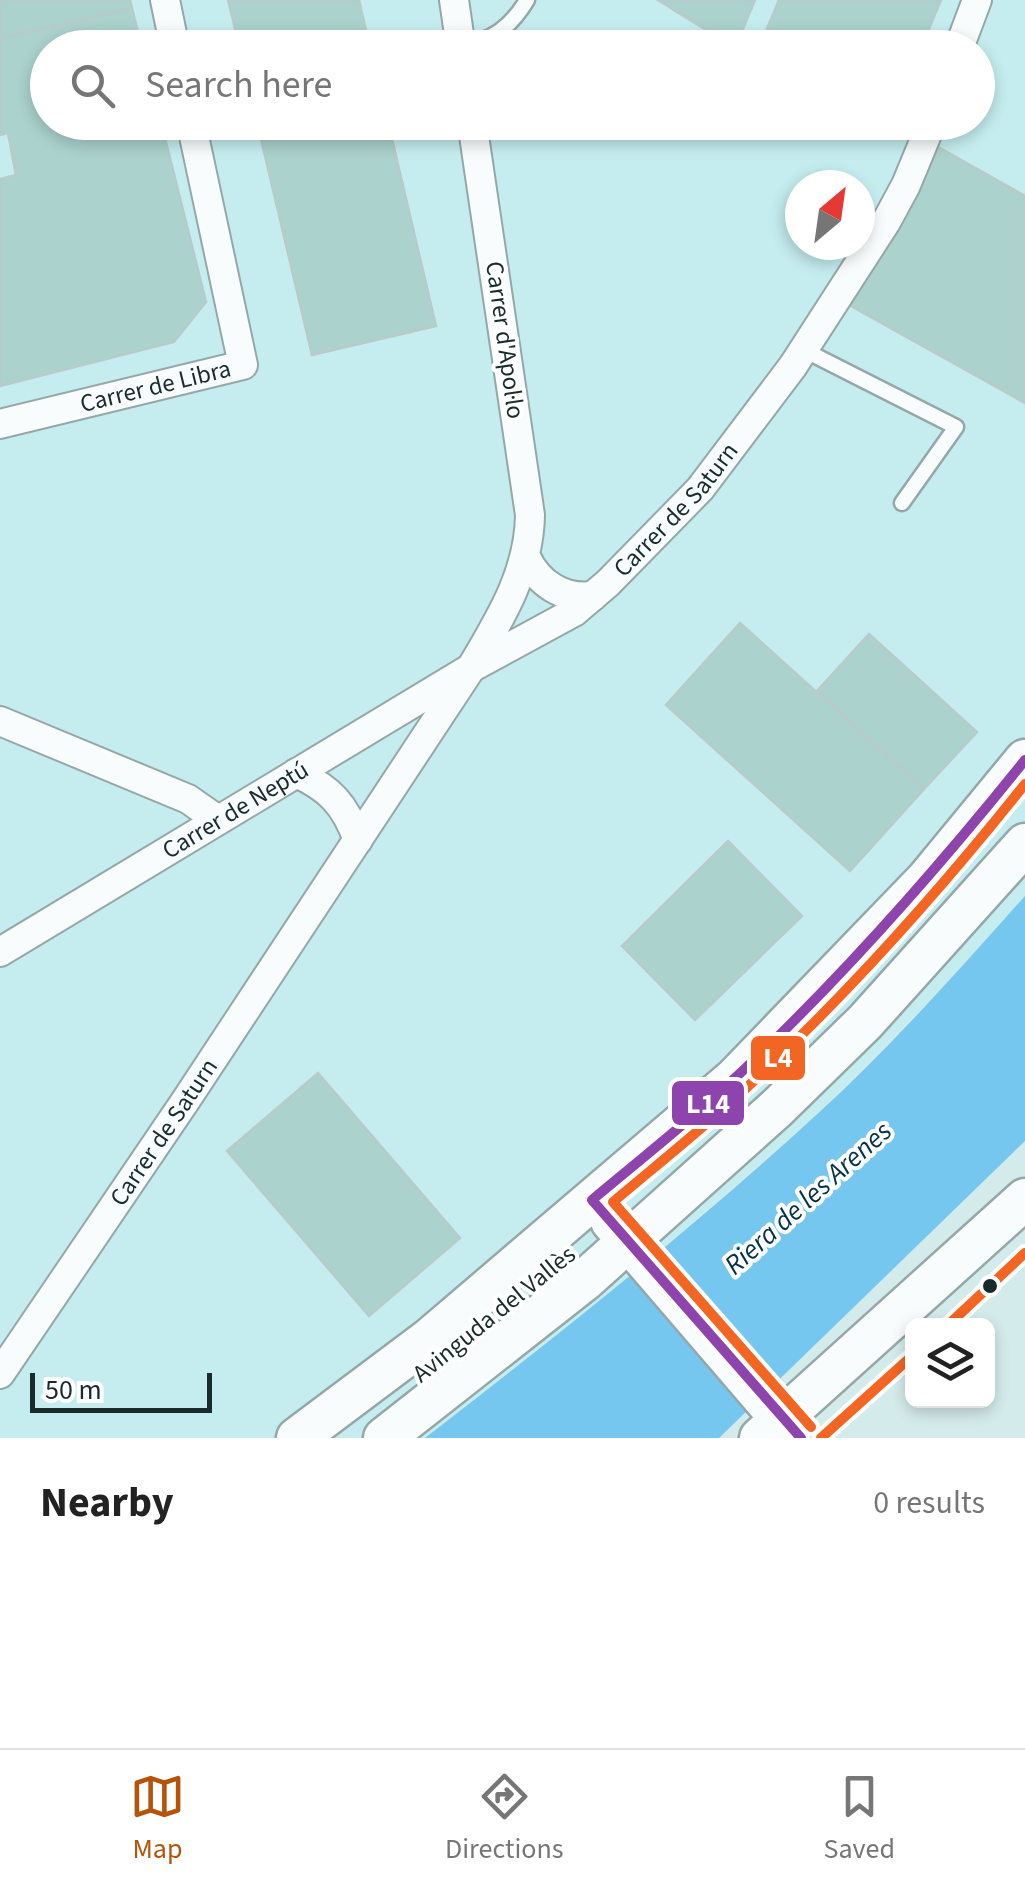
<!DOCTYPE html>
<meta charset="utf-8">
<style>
:root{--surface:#fff;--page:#f2f2f2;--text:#222;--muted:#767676;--line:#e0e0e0;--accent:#b45309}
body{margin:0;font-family:"Source Sans 3",sans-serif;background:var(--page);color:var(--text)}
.controls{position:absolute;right:30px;bottom:30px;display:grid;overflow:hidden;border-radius:15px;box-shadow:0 5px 15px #0003}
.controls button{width:90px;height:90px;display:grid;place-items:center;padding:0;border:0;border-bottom:2px solid var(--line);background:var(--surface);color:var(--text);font:50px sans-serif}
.compass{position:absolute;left:785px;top:170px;width:90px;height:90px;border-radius:50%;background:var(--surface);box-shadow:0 5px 15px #0003;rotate:29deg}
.scale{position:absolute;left:30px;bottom:25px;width:182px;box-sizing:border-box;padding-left:10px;border:5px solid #1a2b2c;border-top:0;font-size:28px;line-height:35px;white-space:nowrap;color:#1a2b2c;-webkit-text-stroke:8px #fff;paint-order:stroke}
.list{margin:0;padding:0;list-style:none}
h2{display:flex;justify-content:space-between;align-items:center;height:130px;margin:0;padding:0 40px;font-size:42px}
h2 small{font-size:32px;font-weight:400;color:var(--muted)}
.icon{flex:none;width:55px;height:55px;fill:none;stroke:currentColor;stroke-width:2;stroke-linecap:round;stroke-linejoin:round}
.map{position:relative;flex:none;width:1025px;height:1438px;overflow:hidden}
.search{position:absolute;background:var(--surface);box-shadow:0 5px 15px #0003;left:30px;right:30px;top:30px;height:110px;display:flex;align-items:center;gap:25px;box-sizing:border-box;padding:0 35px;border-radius:55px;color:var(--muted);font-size:38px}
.sheet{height:310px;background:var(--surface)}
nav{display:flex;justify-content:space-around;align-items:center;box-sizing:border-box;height:140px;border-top:2px solid var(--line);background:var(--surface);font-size:28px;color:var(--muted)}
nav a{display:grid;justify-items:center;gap:5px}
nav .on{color:var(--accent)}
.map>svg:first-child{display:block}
.built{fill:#c5edef;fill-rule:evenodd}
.water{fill:#76c7f0}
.building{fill:#abd2cd;stroke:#b8cbca;stroke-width:2.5}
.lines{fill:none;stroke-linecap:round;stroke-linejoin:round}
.lane-casing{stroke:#95a7a8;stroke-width:19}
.street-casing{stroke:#95a7a8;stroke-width:32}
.secondary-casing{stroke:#95a7a8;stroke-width:45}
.lane{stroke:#f9fcfc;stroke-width:14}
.street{stroke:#f9fcfc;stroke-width:28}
.secondary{stroke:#f9fcfc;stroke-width:40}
.bus-1-casing{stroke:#fff;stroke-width:18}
.bus-2-casing{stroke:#fff;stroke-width:18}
.bus-1{stroke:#8e44ad;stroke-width:10}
.bus-2{stroke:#f26522;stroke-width:10}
.bus-dot{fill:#1a2b2c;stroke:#fff;stroke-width:4}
.labels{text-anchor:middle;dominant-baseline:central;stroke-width:8;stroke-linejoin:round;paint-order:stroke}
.street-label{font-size:25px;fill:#1a2b2c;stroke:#fff}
.water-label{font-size:28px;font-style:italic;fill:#023149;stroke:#fff}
.line-badge{stroke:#fff;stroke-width:4}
.badge-label{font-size:28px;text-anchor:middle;font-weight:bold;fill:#fff}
</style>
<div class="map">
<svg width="1025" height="1438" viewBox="0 0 1025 1438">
<rect width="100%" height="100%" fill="#d4ebec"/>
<path class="built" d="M0,0H1025V896L935,995L815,1116L610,1294L425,1438H0ZM48,48H978V122H48ZM800,185H860V245H800Z"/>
<path class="water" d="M1025,896V1141L719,1438H425C558,1335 690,1231 814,1117C889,1049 957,972 1025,896Z"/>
<path class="building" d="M0,0H130L132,8L0,38Z
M228,0H359L370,48H240Z
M658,0H755L735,48Z
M779,0H941L921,48H759Z
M132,8L142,48H48V122H161L206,302L174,342L0,386V179L16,175L8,133L0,135V38Z
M257,122H388L436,326L312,355Z
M940,148L1025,196V403L851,306Z
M740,623L924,789L850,871L666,705Z
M869,634L977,732L924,789L817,691Z
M728,841L802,916L695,1020L622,946Z
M318,1073L460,1238L369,1316L227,1151Z"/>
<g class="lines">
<defs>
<path id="lane" d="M461,46C492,41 511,27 527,0
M804,350L956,427L902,503"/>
<g id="street">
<path d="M165,0L175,48"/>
<path d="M454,0L461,48"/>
<path d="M959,48L977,0"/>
<path id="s1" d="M0,424L243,365L191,122"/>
<path d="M526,557C538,583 563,600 593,596"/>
<path d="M0,721L188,799L218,820"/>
<path d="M296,773C330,788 345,805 358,840"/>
<path id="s2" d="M0,952L471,668L574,612L608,583L700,489L793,366L886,222L906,185L932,122"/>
<path id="s3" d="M0,1374L186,1100L471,668C500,619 529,573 530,515L472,122"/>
</g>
<path id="secondary" d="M611,1221L781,1419
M297,1438L429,1339L735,1078L927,879L1025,760
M384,1438L585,1280L778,1107L865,1022L1025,844
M760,1438L1025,1199"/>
</defs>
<use href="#lane" class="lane-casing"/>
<use href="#street" class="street-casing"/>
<use href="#secondary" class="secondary-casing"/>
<use href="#lane" class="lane"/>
<use href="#street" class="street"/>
<use href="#secondary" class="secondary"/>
<defs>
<path id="bus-1" d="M801,1438L592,1200C635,1164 679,1129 720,1092C831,990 931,877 1025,760"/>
<path id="bus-2" d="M947,1326L1025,1253
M811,1427L613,1202C652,1169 692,1137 730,1103C837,1006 935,897 1025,784
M821,1438L912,1356"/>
</defs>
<use href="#bus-1" class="bus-1-casing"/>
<use href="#bus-2" class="bus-2-casing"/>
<use href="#bus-1" class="bus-1"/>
<use href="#bus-2" class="bus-2"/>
</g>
<circle class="bus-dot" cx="990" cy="1286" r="9"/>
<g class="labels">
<g class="street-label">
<text transform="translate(505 340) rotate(82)">Carrer d'Apol·lo</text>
<text stroke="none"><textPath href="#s1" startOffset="160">Carrer de Libra</textPath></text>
<text stroke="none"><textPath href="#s2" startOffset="812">Carrer de Saturn</textPath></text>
<text stroke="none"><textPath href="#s2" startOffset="275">Carrer de Neptú</textPath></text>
<text stroke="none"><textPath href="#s3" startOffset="292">Carrer de Saturn</textPath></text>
<text transform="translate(494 1314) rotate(-39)">Avinguda del Vallès</text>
</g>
<g class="water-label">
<text transform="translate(808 1198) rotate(-42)">Riera de les Arenes</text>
</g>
</g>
<g class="line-badge">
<rect x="749" y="1034" width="58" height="48" rx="10" fill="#f26522"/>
<rect x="670" y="1079" width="76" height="48" rx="10" fill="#8e44ad"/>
</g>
<g class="badge-label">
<text x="778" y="1067">L4</text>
<text x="708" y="1113">L14</text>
</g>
</svg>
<div class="controls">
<button><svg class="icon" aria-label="layers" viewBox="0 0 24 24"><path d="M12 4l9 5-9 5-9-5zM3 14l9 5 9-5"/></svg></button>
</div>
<svg class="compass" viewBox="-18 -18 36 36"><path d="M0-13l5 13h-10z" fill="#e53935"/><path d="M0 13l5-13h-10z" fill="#767676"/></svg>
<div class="scale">50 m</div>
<div class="search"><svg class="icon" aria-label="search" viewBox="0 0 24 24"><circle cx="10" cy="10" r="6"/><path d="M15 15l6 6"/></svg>Search here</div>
</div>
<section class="sheet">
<h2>Nearby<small>0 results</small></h2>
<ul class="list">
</ul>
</section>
<nav>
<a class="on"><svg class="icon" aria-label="map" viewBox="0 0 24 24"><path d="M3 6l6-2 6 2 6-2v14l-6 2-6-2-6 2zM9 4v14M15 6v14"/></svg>Map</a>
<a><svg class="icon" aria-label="directions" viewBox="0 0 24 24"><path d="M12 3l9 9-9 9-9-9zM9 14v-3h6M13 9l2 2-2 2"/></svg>Directions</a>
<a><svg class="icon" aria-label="saved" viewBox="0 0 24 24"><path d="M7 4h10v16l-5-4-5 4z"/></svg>Saved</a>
</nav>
